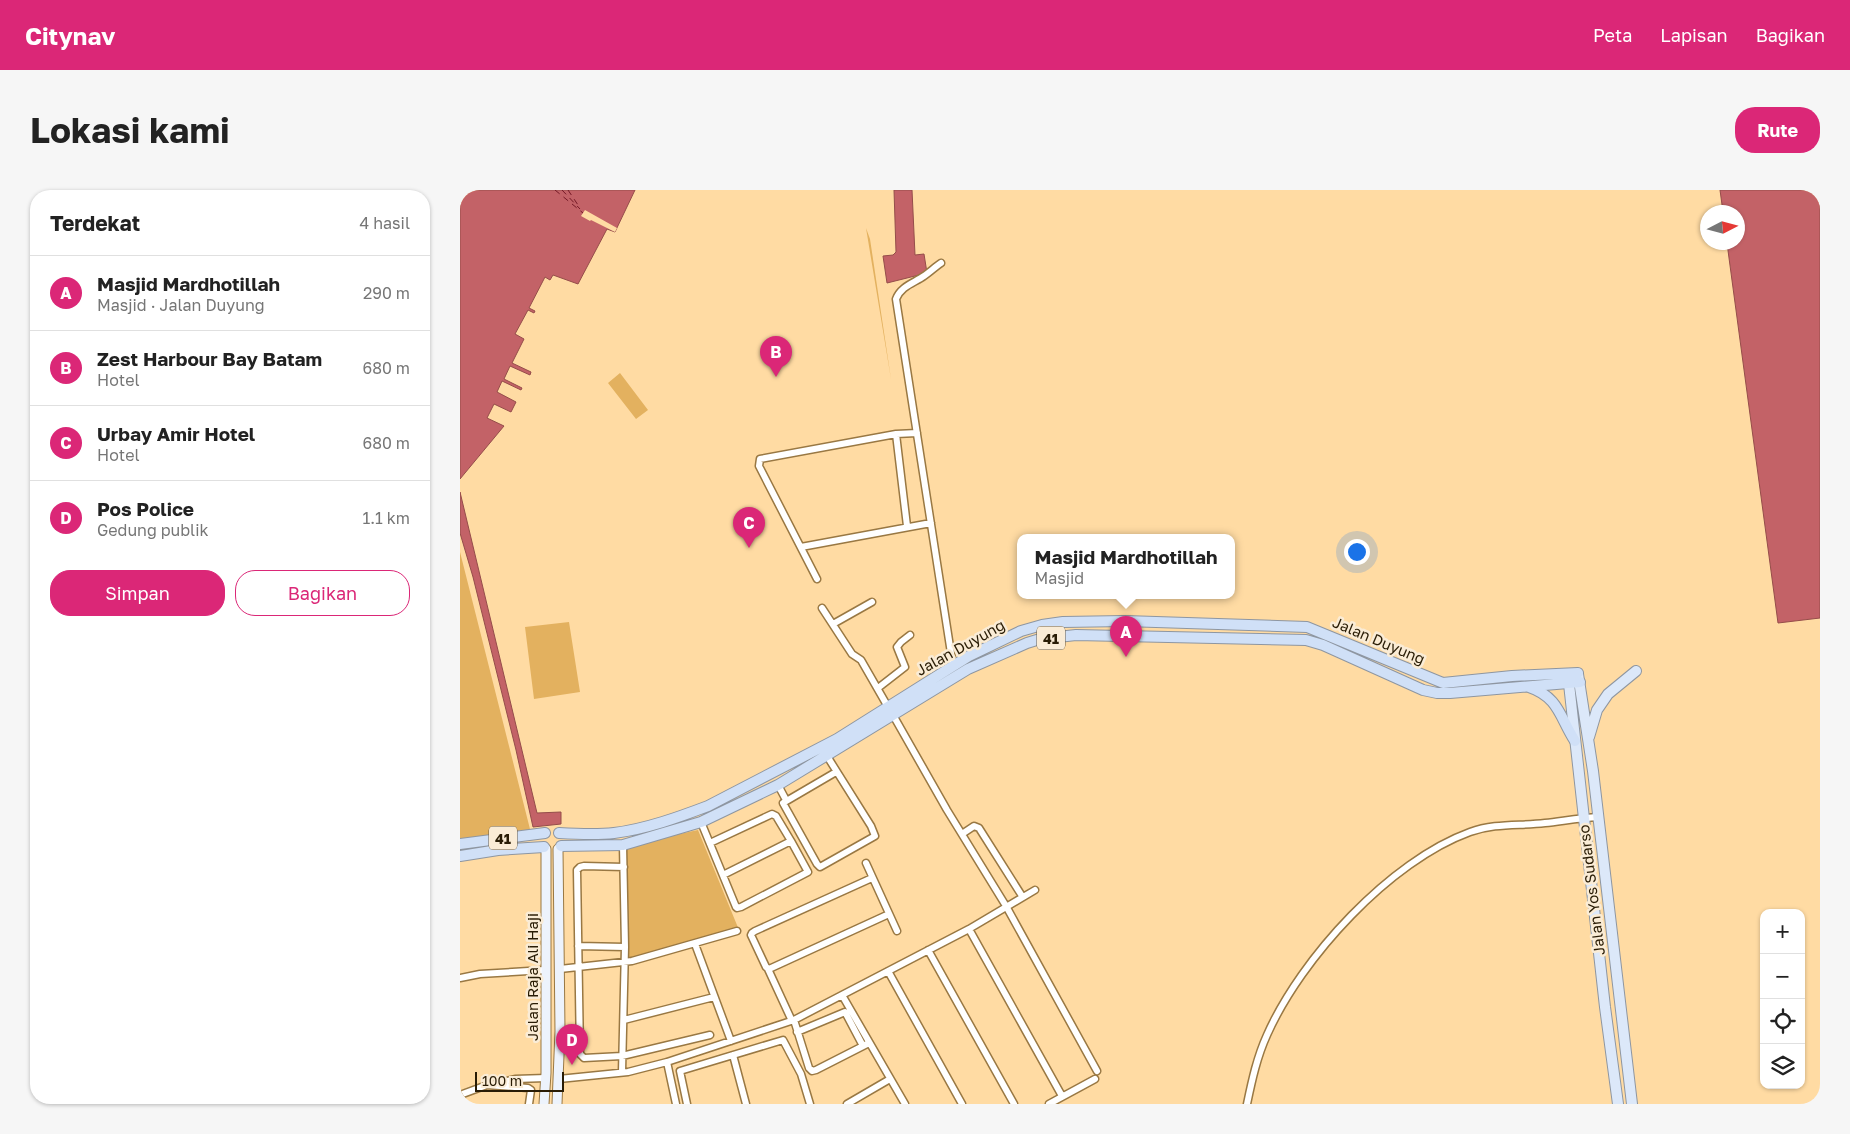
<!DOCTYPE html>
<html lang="id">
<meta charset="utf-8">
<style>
:root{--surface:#fff;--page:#f6f6f6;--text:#222;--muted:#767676;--line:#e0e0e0;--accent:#db2777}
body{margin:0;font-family:"Golos Text",sans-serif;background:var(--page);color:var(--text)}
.controls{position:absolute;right:15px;bottom:15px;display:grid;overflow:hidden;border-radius:10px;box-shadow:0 1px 4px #0004}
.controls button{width:45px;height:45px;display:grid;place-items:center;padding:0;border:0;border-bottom:1px solid var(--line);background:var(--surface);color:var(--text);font:25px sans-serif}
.compass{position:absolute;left:1240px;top:15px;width:45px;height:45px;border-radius:50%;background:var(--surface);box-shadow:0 1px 4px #0004;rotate:84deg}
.scale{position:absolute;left:15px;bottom:12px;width:89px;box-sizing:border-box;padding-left:5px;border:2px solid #291c05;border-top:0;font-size:14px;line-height:18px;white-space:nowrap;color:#291c05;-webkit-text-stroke:4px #faecd6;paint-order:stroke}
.you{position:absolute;left:896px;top:361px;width:18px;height:18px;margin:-12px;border:4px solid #fff;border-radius:50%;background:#1a73e8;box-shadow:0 0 0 8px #1a73e833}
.badge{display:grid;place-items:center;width:32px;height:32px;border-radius:50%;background:var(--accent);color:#fff;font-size:16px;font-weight:700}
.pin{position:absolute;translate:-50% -41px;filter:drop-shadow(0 1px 2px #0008)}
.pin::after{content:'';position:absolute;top:26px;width:18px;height:15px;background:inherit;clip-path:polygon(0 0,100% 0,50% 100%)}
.popup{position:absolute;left:557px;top:344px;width:218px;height:65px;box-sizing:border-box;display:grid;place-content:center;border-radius:10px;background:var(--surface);filter:drop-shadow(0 1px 4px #0005);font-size:16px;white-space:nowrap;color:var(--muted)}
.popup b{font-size:19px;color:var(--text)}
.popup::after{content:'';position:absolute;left:50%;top:100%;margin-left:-10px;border:10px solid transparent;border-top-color:var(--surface)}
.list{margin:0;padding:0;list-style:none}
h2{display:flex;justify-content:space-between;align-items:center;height:65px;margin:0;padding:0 20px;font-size:21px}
h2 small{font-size:16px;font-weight:400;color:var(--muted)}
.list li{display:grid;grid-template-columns:32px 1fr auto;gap:15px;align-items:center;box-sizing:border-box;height:75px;padding:0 20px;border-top:1px solid var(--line)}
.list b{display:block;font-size:19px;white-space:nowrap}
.list p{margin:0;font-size:16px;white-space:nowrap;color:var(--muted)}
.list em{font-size:16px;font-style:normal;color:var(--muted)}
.actions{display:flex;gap:10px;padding:15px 20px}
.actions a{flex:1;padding:11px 0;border:1px solid var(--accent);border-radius:20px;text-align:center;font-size:18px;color:var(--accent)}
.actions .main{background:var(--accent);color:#fff}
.icon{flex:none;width:28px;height:28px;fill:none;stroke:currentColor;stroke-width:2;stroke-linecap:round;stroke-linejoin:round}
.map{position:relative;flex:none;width:1360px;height:914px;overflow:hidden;border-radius:20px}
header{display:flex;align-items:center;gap:30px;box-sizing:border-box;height:70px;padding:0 25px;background:var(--accent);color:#fff}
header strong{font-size:24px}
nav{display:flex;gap:28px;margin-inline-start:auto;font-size:18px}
.intro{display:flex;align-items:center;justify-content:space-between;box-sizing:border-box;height:120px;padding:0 30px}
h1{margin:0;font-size:35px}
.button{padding:12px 22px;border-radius:20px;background:var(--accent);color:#fff;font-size:18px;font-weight:700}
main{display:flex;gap:30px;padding:0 30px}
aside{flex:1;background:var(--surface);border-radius:20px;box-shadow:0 1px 4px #0004}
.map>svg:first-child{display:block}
.green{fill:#e3b15f}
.water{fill:#c36267;stroke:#954d4a}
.pier{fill:#ffdba3}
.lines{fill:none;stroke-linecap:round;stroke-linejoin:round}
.ferry{stroke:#751a27;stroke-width:1;stroke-dasharray:6 5;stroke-linecap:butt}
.minor-casing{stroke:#997843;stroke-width:9}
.secondary-casing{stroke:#997843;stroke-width:11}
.primary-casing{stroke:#8e96a1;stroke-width:12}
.trunk-casing{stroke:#8e96a1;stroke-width:12}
.minor{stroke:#fff;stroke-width:6}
.secondary{stroke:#edf3fc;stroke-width:9}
.primary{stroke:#dce8f9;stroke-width:10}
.trunk{stroke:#d0e0f7;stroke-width:10}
.labels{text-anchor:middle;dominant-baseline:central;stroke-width:5;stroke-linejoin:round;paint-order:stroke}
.shield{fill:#faecd6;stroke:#685a44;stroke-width:1}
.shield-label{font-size:14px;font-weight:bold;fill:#291c05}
.street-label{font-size:15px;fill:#291c05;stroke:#faecd6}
</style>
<header>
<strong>Citynav</strong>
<nav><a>Peta</a><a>Lapisan</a><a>Bagikan</a></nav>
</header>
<div class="intro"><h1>Lokasi kami</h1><a class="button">Rute</a></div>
<main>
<aside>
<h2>Terdekat<small>4 hasil</small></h2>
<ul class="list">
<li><span class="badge">A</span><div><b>Masjid Mardhotillah</b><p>Masjid · Jalan Duyung</p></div><em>290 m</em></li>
<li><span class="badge">B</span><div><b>Zest Harbour Bay Batam</b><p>Hotel</p></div><em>680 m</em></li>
<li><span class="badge">C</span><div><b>Urbay Amir Hotel</b><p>Hotel</p></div><em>680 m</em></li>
<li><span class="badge">D</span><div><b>Pos Police</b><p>Gedung publik</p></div><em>1.1 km</em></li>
</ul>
<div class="actions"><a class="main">Simpan</a><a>Bagikan</a></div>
</aside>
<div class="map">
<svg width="1360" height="914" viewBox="0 0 1360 914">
<rect width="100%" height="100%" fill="#ffdba3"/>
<path class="green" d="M406,38L410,49L431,189Z
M160,183L188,220L176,229L148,193Z
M0,362L72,647L0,657Z
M109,432L120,502L74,509L65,437Z
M238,640L279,740L166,771L163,656Z"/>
<path class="water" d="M0,0H175L155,42L147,39L118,94L93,85L90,90L85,87L69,118L75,121L74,123L68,120L55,144L64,149L52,173L71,182L70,185L50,176L44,189L62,198L61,200L42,191L37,202L56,212L51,222L34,214L27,228L44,236L0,289Z
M434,0H452L455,65L464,64L467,83L427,93L423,66L433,65L436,62Z
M1260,0H1360V428L1318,433L1267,53L1278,52V22H1263Z
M0,302L77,623L101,622V634L73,637L56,560L13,387L0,343Z"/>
<path class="pier" d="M125,20L157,38L155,42L131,30L130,31L121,26Z"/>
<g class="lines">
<path class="ferry" d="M95,0L123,23
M102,0L120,19
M108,0L120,18"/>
<defs>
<path id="minor" d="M481,73C475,77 470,82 464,86C454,93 441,96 436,109L493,476
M436,244L447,336
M341,357L471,333
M357,389L299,276L300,269L436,244L457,243
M362,418L392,464L401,470L428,517
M373,434L412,412
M418,498L445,477L437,457L441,452L450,445
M433,525L487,620L546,716L637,881
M367,566L411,636L415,646L360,677L357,674L323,613L376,582
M318,595L326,610
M241,632L276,717L277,718L281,717L348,682L331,651L263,685
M502,644L514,636L519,638L562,706
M250,653L312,624L316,626L331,651
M406,673L437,741
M164,677L124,676L120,677L117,680L120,864L124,868L162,866L250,845
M412,688L295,741L292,743L291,745L306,777L309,779L429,724
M509,739L602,906
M235,754L271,851
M118,756L165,757
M468,760L554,914
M100,779L172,771L277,741
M308,779L332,831
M428,781L502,914
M0,788L20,784L85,780
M382,805L445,914
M164,830L254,807
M334,830L349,878L352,881L356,880L409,853
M337,842L385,822L403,856
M273,865L286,914
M207,872L216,914
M162,882L165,757L163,655
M99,889L168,882L207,872L334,830L509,739L575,700
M35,894L55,889L86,888
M0,905L27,895L68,898L71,900L69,914
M227,914L220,881L323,850L341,884L350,914
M387,914L430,889
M589,914L635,889
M787,914C792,890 797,867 807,845C841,768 930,671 1010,642C1035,633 1059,636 1085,633C1103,631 1120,628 1138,627"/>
<path id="secondary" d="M84,914L86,883V659
M97,914L100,841L98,659"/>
<path id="primary" d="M1118,484L1133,581L1172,914
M1108,485L1145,817L1158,914
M1129,547L1137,520L1148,504L1176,481"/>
<path id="trunk" d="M1069,497C1099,507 1100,528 1115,551
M99,643C117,644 136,645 154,643C186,639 219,627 248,616L377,549L509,466L561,441L582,435L603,432L665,431L847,437L983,493L1052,486L1118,483
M0,654L85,643
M101,656L163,655L241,632L318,595L508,479L567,453L580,449L616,445L846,450L863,455L963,500L977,503H990L1120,492
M0,666L38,660L84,657"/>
</defs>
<use href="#minor" class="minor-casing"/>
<use href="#secondary" class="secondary-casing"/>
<use href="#primary" class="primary-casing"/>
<use href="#trunk" class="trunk-casing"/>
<use href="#minor" class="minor"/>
<use href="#secondary" class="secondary"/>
<use href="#primary" class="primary"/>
<use href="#trunk" class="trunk"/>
</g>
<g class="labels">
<g class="shield">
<rect x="577" y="436.5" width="28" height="23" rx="4"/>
<rect x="29" y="636.5" width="28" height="23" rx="4"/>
</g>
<g class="shield-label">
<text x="591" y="448">41</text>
<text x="43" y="648">41</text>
</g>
<g class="street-label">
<text transform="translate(919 450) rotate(23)">Jalan Duyung</text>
<text transform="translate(500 457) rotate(-29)">Jalan Duyung</text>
<text transform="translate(1131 700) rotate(-97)">Jalan Yos Sudarso</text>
<text transform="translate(72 787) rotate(-90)">Jalan Raja Ali Haji</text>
</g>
</g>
</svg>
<div class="controls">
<button>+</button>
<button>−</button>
<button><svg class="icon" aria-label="locate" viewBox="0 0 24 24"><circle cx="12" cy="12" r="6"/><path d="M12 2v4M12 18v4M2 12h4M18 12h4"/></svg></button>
<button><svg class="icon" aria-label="layers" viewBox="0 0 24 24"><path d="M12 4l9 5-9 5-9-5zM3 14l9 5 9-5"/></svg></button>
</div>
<svg class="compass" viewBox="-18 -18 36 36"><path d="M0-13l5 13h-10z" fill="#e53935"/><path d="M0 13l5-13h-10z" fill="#767676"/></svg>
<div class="scale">100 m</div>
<div class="you"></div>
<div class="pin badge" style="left:666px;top:467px">A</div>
<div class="popup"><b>Masjid Mardhotillah</b>Masjid</div>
<div class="pin badge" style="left:316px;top:187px">B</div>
<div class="pin badge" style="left:289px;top:358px">C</div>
<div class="pin badge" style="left:112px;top:875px">D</div>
</div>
</main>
